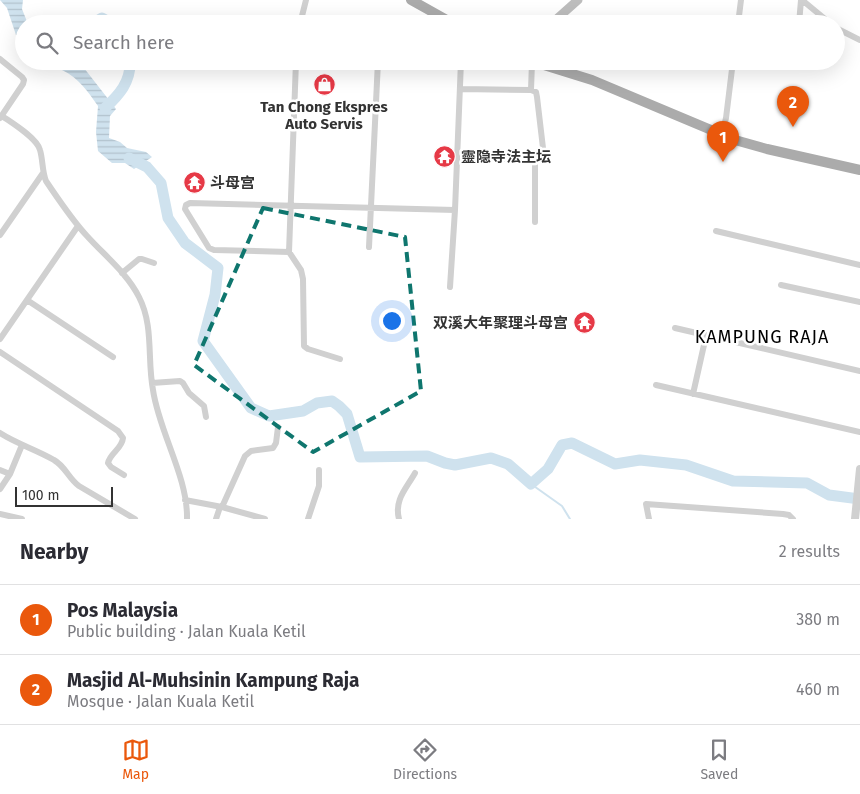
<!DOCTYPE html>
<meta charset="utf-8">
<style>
:root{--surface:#fff;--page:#f2f2f3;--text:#2b2b33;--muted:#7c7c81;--line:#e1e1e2;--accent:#ea580c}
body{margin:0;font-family:"Fira Sans","Noto Sans SC",sans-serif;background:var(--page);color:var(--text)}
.scale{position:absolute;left:15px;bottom:12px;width:98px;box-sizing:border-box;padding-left:5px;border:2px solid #333;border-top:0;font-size:14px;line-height:18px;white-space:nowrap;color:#333;-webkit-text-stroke:4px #fff;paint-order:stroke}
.you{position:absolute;left:391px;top:320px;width:18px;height:18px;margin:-12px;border:4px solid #fff;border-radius:50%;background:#1a73e8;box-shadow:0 0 0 8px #1a73e833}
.badge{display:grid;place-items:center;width:32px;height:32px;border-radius:50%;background:var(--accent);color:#fff;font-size:16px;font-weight:700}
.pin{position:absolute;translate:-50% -41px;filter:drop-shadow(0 1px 2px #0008)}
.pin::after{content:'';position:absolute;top:26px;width:18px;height:15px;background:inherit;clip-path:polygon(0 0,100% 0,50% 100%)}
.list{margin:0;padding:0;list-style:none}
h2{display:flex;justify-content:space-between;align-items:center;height:65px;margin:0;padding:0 20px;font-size:21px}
h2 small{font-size:16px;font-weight:400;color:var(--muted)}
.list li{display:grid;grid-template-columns:32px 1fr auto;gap:15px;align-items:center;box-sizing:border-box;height:70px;padding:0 20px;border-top:1px solid var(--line)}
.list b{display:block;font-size:19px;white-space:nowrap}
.list p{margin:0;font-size:16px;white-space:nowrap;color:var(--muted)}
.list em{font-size:16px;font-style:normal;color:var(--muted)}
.icon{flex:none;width:28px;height:28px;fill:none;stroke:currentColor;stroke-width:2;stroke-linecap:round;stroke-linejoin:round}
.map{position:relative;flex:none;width:860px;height:519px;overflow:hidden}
.search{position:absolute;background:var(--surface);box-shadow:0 5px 20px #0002;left:15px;right:15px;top:15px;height:55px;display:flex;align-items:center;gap:12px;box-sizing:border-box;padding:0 18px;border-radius:28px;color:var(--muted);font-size:19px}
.sheet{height:205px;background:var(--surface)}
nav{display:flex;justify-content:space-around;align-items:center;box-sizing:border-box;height:70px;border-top:1px solid var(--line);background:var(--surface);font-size:14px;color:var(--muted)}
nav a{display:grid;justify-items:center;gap:2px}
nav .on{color:var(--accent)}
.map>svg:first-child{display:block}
.water{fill:url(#water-rules)}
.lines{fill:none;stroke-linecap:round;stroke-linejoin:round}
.stream{stroke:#cfe2ee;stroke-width:2}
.river{stroke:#cfe2ee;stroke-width:11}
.minor{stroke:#d0d0d0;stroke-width:6}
.tertiary{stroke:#d0d0d0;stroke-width:8}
.secondary{stroke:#bdbdbd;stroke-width:9}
.primary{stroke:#ababab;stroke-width:10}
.marked{fill:none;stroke:#0f766e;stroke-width:4;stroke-dasharray:10 6;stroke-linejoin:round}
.labels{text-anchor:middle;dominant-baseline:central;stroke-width:5;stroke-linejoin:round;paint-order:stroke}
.poi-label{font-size:15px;font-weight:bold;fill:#333;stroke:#fff;text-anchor:start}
.quarter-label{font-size:18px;letter-spacing:1px;fill:#000;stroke:#fff}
</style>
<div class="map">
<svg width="860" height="519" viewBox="0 0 860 519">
<defs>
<pattern id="water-rules" width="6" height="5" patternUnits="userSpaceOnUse" patternTransform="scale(1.25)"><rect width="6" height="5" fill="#cfe2ee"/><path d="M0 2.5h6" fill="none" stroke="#b2c2cd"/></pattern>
</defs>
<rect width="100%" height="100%" fill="#fff"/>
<path class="water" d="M0,0H23L22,9L28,24H24V52L21,50L7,8Z
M37,61H75L84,68L116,109L110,116L109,138L120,142L127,148L146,152L152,157L134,169L125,163H112L98,151L96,132L98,106C88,92 79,78 62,70C53,66 45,67 37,61Z"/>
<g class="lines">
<path class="stream" d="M531,484L562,506L570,519"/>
<path class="river" d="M92,24L102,18L113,24
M105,108C119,95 131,82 130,61
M129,158L147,167L161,183L168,218L185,243L218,268L215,295L203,341L251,408L269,416L303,411L317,403L332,401L339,406L347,414L360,457L427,456L445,463L455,465L491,458L508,464L531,484L548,469L562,445L572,443L615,464L640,460L686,465L733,481L807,483L829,495L860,499"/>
<path class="minor" d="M802,0L831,24
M300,24L306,0
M738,24L741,0
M799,24L801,0
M836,28L860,40
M0,59L22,77L24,80L23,84L0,118
M296,61L289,252L301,270L303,279L304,346L308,349L340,359
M460,89L531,90L536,92L537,97L543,148L541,156L535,160
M531,90L532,62
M2,116C12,123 37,138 40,150C43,160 42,171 46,181C59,200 72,220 87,236C105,256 127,273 139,297C154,326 147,359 153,390C159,432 188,477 187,519
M722,135L726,118L733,61
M457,157L535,160V222
M716,231L860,265
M0,235L43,173
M369,247L378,61
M289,252L214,250L209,248L185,209L186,205L190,203L455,210
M122,273L139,259H142L154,263
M781,285L860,302
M450,287L455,210L461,61
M27,300L113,357
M675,328L860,371
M0,339L78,226
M0,352L118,431L123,438C122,449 110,453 108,463L111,467L124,475
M152,383L180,381L183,383L189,393L204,406L206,417
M656,385L860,432
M693,394L706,336
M0,433C17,444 37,450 54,460C65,466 69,479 79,486L135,519
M0,470L10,474
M0,489L10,474L22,445
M185,500L222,507L265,519
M222,507L245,456L251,451L273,448L276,443L278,427
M0,514L22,519
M216,519L220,507
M308,519L319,486V470
M399,519C394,500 406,489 415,473
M649,519L646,504L783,514L789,515L793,519"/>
<path class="tertiary" d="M855,519L860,469"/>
<path class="secondary" d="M551,24L578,0"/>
<path class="primary" d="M411,0L454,24
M531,61L592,80L735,140L767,149L860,170"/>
</g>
<path class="marked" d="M263,208L405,237L421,391L313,452L194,365Z"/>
<defs>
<symbol id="shop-disc" viewBox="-11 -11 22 22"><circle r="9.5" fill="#e63946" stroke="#fff"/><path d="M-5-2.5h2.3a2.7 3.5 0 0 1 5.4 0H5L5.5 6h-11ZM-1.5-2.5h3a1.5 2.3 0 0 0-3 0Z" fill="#fff"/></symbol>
<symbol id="temple-disc" viewBox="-11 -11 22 22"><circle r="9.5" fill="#e63946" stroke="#fff"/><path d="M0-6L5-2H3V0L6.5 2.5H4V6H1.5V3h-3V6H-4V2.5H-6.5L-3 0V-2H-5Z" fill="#fff"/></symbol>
</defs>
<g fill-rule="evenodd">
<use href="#shop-disc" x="312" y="72" width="25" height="25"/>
<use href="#temple-disc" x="432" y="144" width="25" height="25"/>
<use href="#temple-disc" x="182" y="170" width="25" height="25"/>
<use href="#temple-disc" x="572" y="310" width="25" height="25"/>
</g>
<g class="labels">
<g class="poi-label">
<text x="324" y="107" text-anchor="middle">Tan Chong Ekspres<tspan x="324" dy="17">Auto Servis</tspan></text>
<text x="461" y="157">靈隐寺法主坛</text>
<text x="210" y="183">斗母宫</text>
<text x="568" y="323" text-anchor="end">双溪大年聚理斗母宫</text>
</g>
<g class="quarter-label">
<text x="762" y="337">KAMPUNG RAJA</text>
</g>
</g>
</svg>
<div class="scale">100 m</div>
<div class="you"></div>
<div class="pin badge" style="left:723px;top:162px">1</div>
<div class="pin badge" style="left:793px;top:127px">2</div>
<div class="search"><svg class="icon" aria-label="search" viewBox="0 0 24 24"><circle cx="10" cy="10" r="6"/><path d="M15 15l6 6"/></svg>Search here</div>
</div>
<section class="sheet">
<h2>Nearby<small>2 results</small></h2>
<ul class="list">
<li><span class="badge">1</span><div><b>Pos Malaysia</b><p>Public building · Jalan Kuala Ketil</p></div><em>380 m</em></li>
<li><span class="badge">2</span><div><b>Masjid Al-Muhsinin Kampung Raja</b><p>Mosque · Jalan Kuala Ketil</p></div><em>460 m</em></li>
</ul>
</section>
<nav>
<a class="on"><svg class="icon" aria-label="map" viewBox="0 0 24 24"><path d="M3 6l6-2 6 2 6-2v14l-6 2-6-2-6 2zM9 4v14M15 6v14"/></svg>Map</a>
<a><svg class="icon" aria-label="directions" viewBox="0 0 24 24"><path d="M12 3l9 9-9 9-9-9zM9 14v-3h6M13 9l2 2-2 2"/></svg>Directions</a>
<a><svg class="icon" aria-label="saved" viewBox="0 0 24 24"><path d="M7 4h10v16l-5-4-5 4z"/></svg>Saved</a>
</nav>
